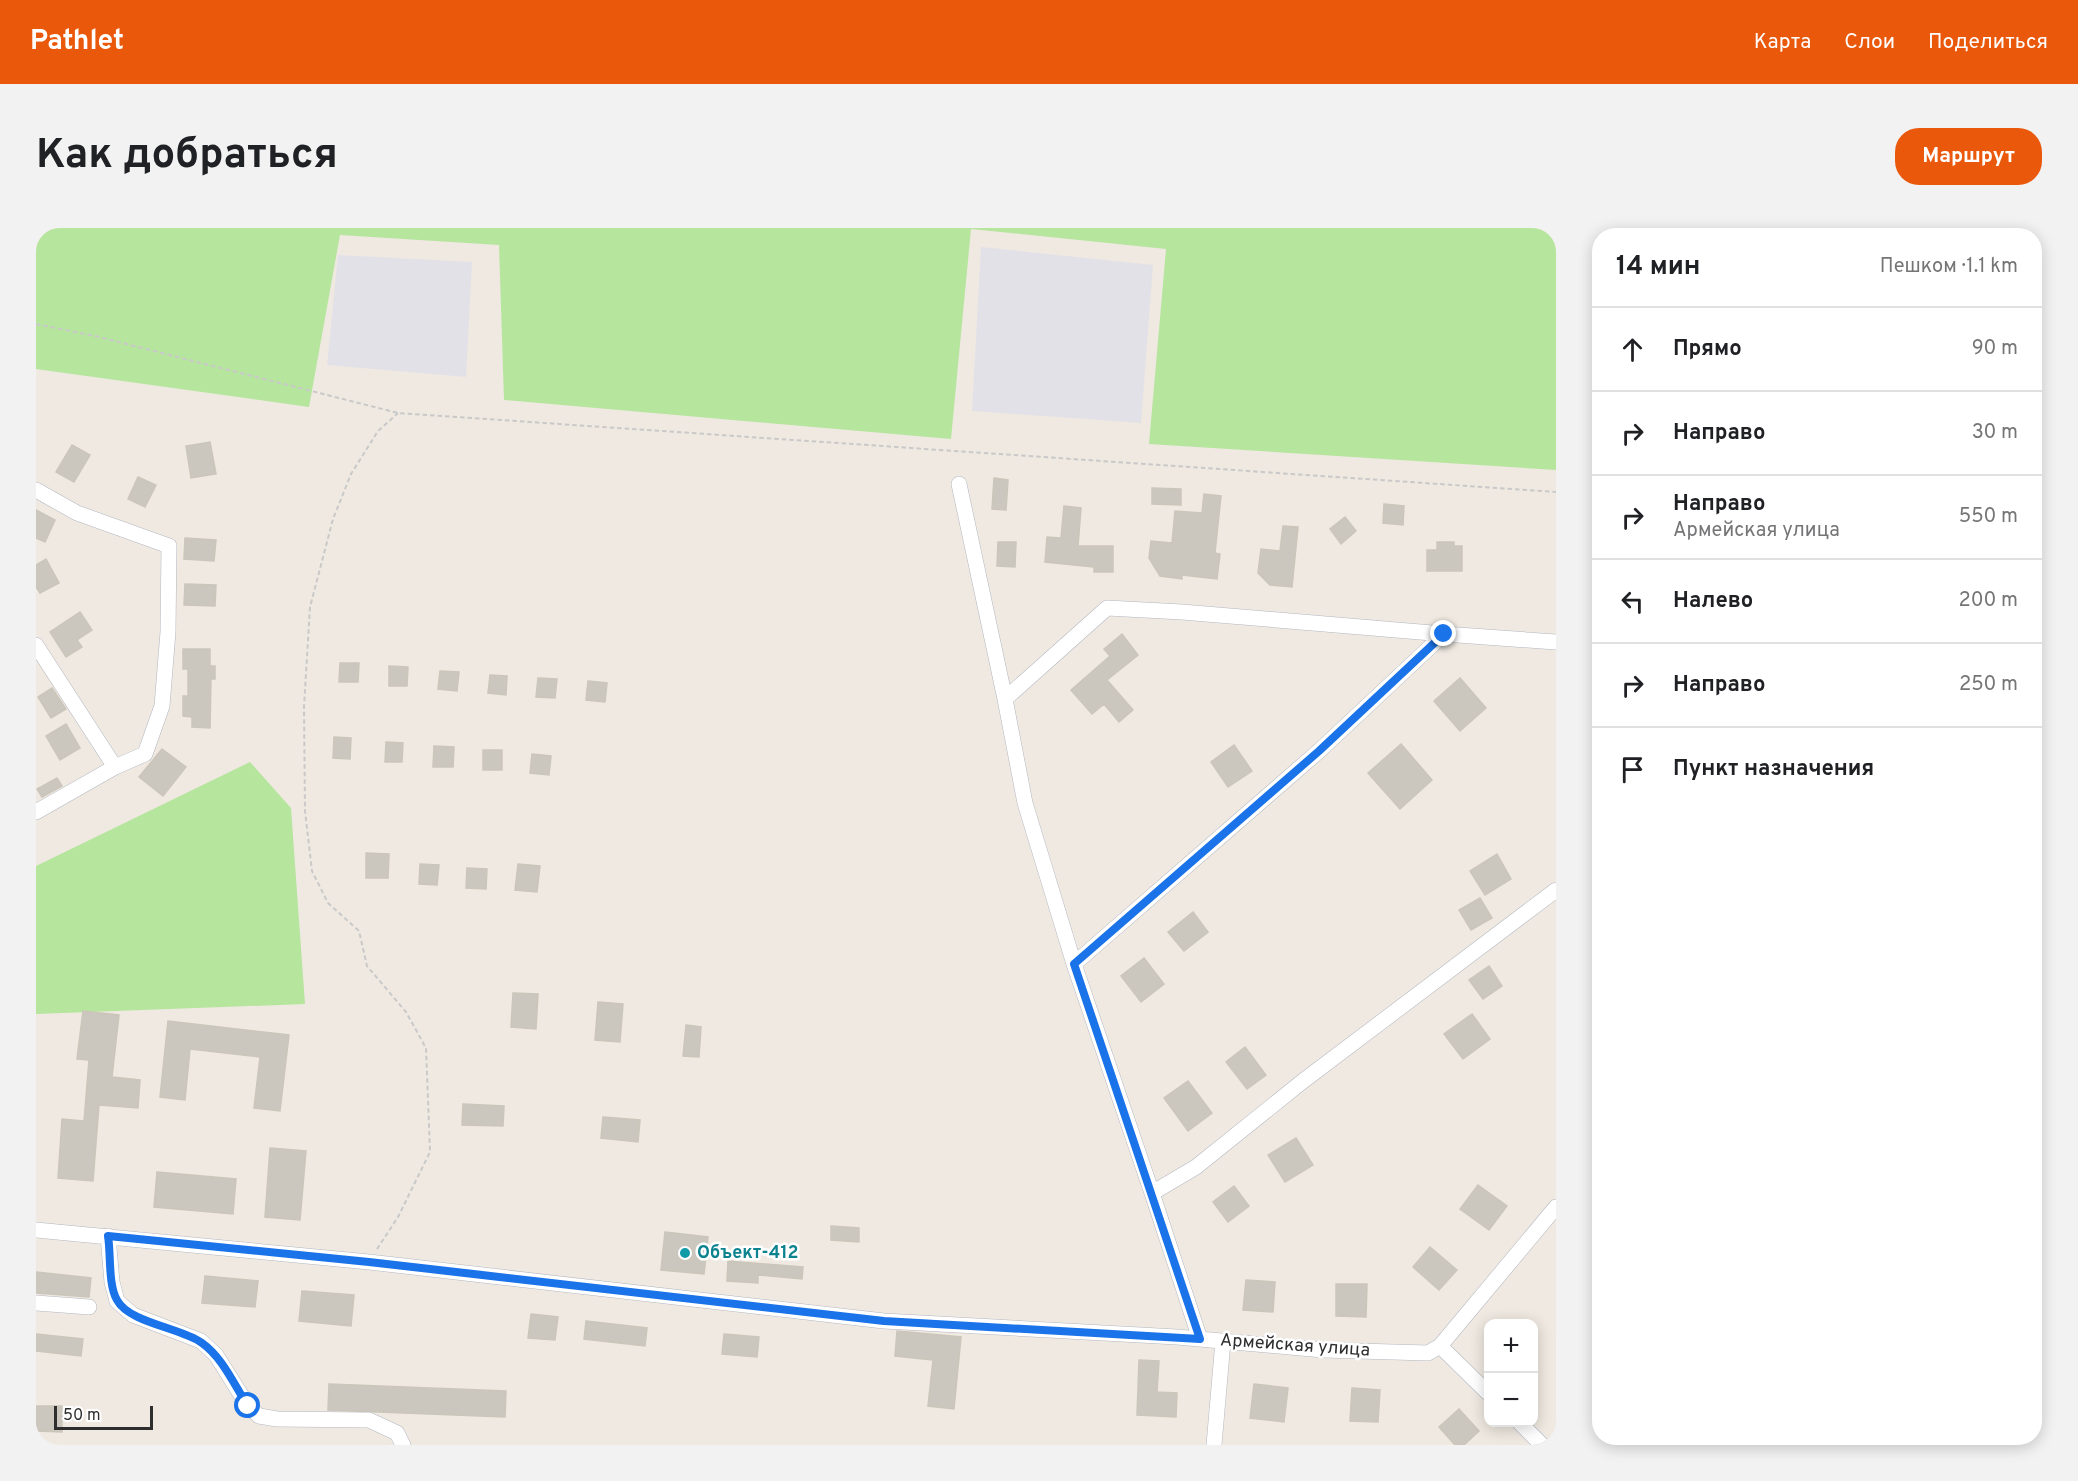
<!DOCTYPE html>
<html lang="ru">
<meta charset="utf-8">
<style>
:root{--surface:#fff;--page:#f2f2f2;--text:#202124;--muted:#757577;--line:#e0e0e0;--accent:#ea580c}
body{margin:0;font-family:Overpass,sans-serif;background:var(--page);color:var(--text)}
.controls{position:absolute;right:18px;bottom:18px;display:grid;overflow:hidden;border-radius:12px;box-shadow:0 3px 15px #0003}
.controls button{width:54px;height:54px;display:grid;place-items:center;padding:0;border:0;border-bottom:2px solid var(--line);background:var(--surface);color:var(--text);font:30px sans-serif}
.scale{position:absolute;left:18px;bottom:15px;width:99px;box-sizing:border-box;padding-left:6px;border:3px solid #2e2e2e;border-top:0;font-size:16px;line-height:21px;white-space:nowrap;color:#2e2e2e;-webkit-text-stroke:4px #fff;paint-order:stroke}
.stop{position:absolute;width:18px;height:18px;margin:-14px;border:4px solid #1a73e8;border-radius:50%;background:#fff}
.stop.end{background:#1a73e8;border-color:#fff;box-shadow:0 2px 6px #0008}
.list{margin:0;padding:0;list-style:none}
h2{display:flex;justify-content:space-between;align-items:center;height:78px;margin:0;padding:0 24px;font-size:26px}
h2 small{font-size:20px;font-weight:400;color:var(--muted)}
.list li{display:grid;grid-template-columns:39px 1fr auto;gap:18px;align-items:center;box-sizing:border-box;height:84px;padding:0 24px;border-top:2px solid var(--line)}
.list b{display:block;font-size:22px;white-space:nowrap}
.list p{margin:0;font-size:20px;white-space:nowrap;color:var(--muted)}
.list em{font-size:20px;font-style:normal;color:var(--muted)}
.icon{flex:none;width:33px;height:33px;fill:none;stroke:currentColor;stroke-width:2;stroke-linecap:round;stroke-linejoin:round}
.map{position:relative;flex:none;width:1520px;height:1217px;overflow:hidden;border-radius:24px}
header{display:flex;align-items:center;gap:36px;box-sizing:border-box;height:84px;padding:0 30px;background:var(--accent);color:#fff}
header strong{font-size:28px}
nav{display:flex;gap:33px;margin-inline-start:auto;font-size:21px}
.intro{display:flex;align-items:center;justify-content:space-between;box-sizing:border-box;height:144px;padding:0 36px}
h1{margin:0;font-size:42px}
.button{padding:15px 27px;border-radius:24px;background:var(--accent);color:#fff;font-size:21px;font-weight:700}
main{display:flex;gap:36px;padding:0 36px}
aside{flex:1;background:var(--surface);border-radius:24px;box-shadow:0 3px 15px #0003}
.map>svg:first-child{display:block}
.industrial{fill:#e3e1e8}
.green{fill:#b6e59e}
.building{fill:#cbc7bf;stroke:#cbc5ba;stroke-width:1.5}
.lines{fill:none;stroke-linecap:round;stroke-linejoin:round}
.street-casing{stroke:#b4b7c1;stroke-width:16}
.path{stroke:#c9c9c9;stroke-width:2;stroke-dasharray:4.5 3;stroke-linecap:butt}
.street{stroke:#fff;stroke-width:15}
.route{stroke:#1a73e8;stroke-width:8}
.culture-dot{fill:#0f9aa8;stroke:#fff;stroke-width:2}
.labels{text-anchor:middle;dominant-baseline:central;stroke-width:5;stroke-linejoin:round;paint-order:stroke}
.culture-label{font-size:18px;font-weight:bold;fill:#0d838f;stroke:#fff;text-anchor:start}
.street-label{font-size:18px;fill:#2e2e2e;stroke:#fff}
</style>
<header>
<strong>Pathlet</strong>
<nav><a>Карта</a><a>Слои</a><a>Поделиться</a></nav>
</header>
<div class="intro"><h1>Как добраться</h1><a class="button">Маршрут</a></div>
<main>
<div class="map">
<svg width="1520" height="1217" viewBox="0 0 1520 1217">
<rect width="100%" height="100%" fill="#efe9e1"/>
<path class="industrial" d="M945,19L1117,37L1105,195L936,183Z
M302,27L436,34L430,149L291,137Z"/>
<path class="green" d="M0,0H1520V242L1113,216L1130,21L935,1L915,211L468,172L463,17L304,7L273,179L0,141Z
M214,534L255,580L269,776L0,786V638Z"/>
<path class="building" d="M174,214L180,246L155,250L150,218Z
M36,217L54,227L38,254L20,244Z
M102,249L120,257L109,279L92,271Z
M958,250L972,252L970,282L956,281Z
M1116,260L1145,261V277L1116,276Z
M1168,266L1185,268L1179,325L1184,326L1181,351L1146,347V351L1124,348L1113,330L1115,313L1136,315L1139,283L1166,285Z
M1348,276L1368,278L1367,297L1347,295Z
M1028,278L1045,280L1042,318H1077V344H1058V339L1009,334L1011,309L1025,310Z
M0,282L19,292L9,314L0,310Z
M1309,289L1320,303L1305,316L1294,301Z
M1247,298L1262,299L1256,359L1234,357L1222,345L1225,321L1244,323Z
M149,310L180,312L178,333L148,331Z
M962,314H980L979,339L961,338Z
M1401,314H1418V318H1426V343H1391V322H1401Z
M10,331L23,355L4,365L0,359V337Z
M149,356L180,357L179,378L148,377Z
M44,384L56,402L41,412L46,419L30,429L14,404Z
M1086,406L1102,427L1071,452L1097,482L1083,494L1068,476L1056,486L1035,462L1074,428L1068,421Z
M147,421H174V438H179V451H175L174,500L156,499V489L147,488V468H152V441H147Z
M304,435H323L322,454H303Z
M353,438L372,439L371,458H353Z
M404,443L423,444L421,463L402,461Z
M454,447L471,448L470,467L452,465Z
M502,450L521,451L519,470L500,469Z
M1424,450L1450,480L1424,503L1398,473Z
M552,453L571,455L569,474L550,472Z
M16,460L30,481L15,490L2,469Z
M30,496L44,520L24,532L10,508Z
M298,509L315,510L314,531L297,530Z
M350,514L367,515L366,534H349Z
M1365,516L1396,552L1364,581L1332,545Z
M1198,517L1216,543L1192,559L1175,534Z
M398,518L418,519L417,539H397Z
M126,521L150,539L127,568L103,549Z
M447,522H466V542H447Z
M496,526L515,528L513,547L494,545Z
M21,550L26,558L6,569L1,561Z
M330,625L353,626L352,650H330Z
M1461,626L1475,651L1449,667L1434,643Z
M384,636L403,637L401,657L383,656Z
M482,636L504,638L501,664L479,662Z
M431,640L451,641L450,661L430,660Z
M1444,670L1456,690L1435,702L1423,682Z
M1157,684L1172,704L1148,723L1132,704Z
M1108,730L1128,756L1105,774L1085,748Z
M1453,738L1466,758L1447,771L1433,752Z
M477,765L502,766L500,801L475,799Z
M562,774L587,776L584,814L559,812Z
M47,783L83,787L76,849L104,852L102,880L63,877L57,953L22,950L26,891L48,893L53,832L41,831Z
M1436,786L1454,811L1427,831L1408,806Z
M132,793L253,807L244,883L218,880L224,829L154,821L149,872L124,869Z
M650,797L665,799L663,829L647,828Z
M1209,819L1230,847L1211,861L1190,834Z
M1152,853L1176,885L1152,903L1128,870Z
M427,876L468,878L467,898L426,897Z
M567,889L604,892L602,914L565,910Z
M1260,910L1277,937L1249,954L1232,927Z
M234,920L270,923L264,992L229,989Z
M121,944L200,951L197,986L118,979Z
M1442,957L1471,978L1453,1002L1424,981Z
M1198,958L1213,978L1192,994L1177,974Z
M795,998L823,1000V1014L795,1012Z
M629,1004L672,1009L668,1046L625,1042Z
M1394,1019L1421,1042L1403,1062L1377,1039Z
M692,1033L767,1039L766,1051L722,1047V1055L691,1053Z
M0,1044L55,1050L53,1069L0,1065Z
M169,1048L222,1053L219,1079L166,1075Z
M1210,1052L1239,1054L1237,1084L1207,1082Z
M1300,1056H1331L1330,1089L1300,1088Z
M266,1063L318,1067L315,1098L263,1093Z
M495,1086L522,1089L519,1112L492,1110Z
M550,1093L611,1100L609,1118L548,1111Z
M861,1103L925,1109L918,1181L892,1178L897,1132L859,1128Z
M0,1106L47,1111L45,1128L0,1123Z
M688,1106L723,1109L721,1129L686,1126Z
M1103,1132L1123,1133L1121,1164L1141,1165L1140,1189L1101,1187Z
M293,1156L470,1163L469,1189L292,1182Z
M1218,1156L1252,1160L1248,1194L1214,1190Z
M1316,1160L1344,1162L1342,1194L1314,1193Z
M0,1178H26V1204L0,1203Z
M1423,1181L1443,1203L1428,1217H1419L1403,1199Z"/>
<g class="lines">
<defs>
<path id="street" d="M923,256L969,471
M0,262L41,285L133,318L132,404L126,478L109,526L79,539
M0,417L79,539L0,584
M1038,736L989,575L969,471L1071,380L1146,384L1408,406
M1116,965L1038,736L1283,523L1408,406L1520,414
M0,1002L333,1034L848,1093L1141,1109L1287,1122L1392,1125L1404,1118L1520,979
M72,1008L76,1054L81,1073L97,1087L165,1113L180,1127L212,1178L223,1188L241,1191L333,1192L361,1205L367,1217
M0,1075L53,1079
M1164,1111L1116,965L1160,939L1267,853L1520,662
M1404,1118L1452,1165
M1483,1194L1506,1217
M1178,1217L1187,1113"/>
</defs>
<use href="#street" class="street-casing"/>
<path class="path" d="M0,96L59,108L362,185L1520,264
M341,1021L362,989L394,924L390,820L370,784L331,738L323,703L292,675L276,643L269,583L268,479L274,379L297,291L315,246L342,203L362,185"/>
<use href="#street" class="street"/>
</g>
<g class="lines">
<path class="route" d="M212,1178C198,1157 187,1130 166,1115C146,1100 93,1095 81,1072C72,1057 75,1026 72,1008L333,1034L848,1093L1164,1111L1038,736L1283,523L1408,406"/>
</g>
<circle class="culture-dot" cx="649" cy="1025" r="6"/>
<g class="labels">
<g class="culture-label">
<text x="661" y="1025">Объект-412</text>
</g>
<g class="street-label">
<text transform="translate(1259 1118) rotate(4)">Армейская улица</text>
</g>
</g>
</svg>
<div class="controls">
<button>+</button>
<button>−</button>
</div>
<div class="scale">50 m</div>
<div class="stop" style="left:212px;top:1178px"></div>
<div class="stop end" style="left:1408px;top:406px"></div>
</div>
<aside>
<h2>14 мин<small>Пешком · 1.1 km</small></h2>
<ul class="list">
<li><svg class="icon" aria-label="ahead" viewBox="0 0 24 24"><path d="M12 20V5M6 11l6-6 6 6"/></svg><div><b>Прямо</b></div><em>90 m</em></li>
<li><svg class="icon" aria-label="right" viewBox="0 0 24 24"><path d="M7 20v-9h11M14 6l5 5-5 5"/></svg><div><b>Направо</b></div><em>30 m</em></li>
<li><svg class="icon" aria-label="right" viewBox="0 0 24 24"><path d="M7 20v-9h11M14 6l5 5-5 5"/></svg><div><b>Направо</b><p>Армейская улица</p></div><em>550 m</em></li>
<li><svg class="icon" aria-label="left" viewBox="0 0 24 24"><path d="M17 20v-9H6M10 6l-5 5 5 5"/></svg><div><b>Налево</b></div><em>200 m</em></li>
<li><svg class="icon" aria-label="right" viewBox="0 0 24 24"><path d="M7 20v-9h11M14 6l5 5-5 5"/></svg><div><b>Направо</b></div><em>250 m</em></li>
<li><svg class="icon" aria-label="arrive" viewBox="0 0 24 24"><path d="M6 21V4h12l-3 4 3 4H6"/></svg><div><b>Пункт назначения</b></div></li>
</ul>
</aside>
</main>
